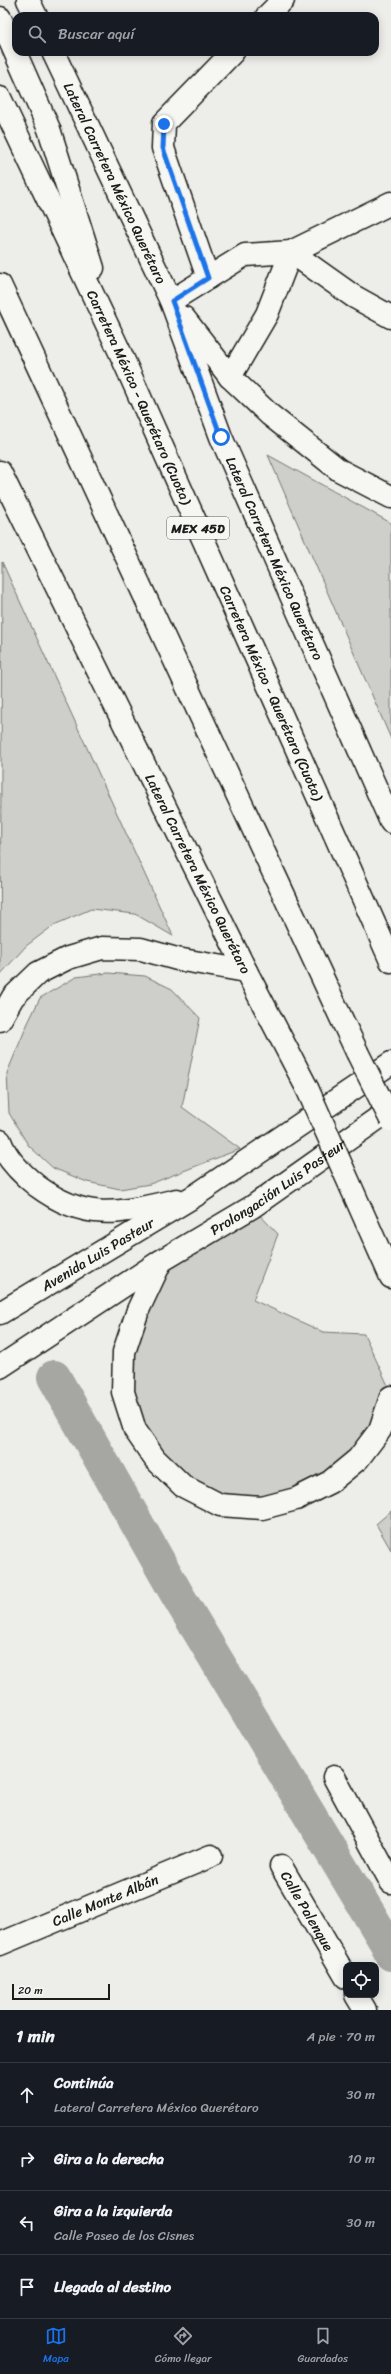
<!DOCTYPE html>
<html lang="es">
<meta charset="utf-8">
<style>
:root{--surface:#171b24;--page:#242831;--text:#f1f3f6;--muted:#9ea1a6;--line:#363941;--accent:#1a73e8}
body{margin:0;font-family:Sriracha,sans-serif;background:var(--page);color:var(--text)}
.controls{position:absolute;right:12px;bottom:12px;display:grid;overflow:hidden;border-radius:8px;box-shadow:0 2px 10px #0003}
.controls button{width:36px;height:36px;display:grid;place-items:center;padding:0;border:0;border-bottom:1px solid var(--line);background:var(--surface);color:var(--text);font:20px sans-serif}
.scale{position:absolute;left:12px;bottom:10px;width:98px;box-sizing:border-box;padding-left:4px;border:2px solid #1c1c1c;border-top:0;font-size:11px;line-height:14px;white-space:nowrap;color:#1c1c1c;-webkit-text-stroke:3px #f6f6f2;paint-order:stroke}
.stop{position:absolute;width:12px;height:12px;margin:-9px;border:3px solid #1a73e8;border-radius:50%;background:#fff}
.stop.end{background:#1a73e8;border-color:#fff;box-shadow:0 1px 4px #0008}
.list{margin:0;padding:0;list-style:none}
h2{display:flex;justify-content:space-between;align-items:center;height:52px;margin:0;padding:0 16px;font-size:17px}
h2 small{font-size:13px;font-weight:400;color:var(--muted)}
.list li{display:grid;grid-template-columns:26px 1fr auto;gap:12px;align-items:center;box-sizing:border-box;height:64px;padding:0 16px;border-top:1px solid var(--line)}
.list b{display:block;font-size:15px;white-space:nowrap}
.list p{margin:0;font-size:13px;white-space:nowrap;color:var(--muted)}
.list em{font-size:13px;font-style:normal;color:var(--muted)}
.icon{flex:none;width:22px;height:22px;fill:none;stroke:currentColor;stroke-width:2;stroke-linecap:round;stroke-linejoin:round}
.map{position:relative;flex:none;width:391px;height:2010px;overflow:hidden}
.search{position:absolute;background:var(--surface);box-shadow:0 2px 10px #0003;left:12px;right:12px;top:12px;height:44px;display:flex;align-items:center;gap:10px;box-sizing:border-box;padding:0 14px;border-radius:12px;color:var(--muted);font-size:15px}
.sheet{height:308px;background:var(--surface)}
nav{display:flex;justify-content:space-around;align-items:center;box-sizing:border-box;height:56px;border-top:1px solid var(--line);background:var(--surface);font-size:11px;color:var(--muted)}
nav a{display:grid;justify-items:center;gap:2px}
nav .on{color:var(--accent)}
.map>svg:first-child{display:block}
.green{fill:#cececb;stroke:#757574}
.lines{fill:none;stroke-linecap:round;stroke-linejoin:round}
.canal{stroke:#a6a6a3;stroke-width:34}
.minor-casing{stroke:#1c1c1c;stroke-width:25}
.secondary-casing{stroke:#1c1c1c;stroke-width:25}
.trunk-casing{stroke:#1c1c1c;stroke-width:25}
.minor{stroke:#f6f6f2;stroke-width:22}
.secondary{stroke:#f6f6f2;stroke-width:22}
.trunk{stroke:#f6f6f2;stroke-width:22}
.secondary-bridge-casing{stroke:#1c1c1c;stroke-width:25;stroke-linecap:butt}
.trunk-bridge-casing{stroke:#1c1c1c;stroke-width:25;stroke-linecap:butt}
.secondary-bridge{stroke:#f6f6f2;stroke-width:22}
.trunk-bridge{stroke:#f6f6f2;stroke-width:22}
.route{stroke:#1a73e8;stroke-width:5}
.labels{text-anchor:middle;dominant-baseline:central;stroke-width:3.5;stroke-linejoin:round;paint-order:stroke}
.shield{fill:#f6f6f2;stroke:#5d5d5c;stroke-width:1}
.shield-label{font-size:13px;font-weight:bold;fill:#1c1c1c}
.street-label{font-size:14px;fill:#1c1c1c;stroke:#f6f6f2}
</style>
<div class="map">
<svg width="391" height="2010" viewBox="0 0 391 2010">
<rect width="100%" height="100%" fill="#edede9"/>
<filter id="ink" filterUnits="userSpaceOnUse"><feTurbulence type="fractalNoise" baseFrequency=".025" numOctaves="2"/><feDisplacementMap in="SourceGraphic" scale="8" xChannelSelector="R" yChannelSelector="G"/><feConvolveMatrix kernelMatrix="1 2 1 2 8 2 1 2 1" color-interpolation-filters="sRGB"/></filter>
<g filter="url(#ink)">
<path class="green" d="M268,455L391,523V739Z
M2,562L173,936L135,914L91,909L54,925L26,946L0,975Z
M108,973L145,976L172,989L200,1018L182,1107L240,1149L150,1184L120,1189L87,1182L53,1168L28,1145L9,1113L7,1073L27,1025L40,998L76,977Z
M252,1207L278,1234L253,1300L323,1332L364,1334L391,1392L380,1430L296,1499L220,1505L135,1430L124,1352L161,1261Z
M391,1511V1550L376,1524Z"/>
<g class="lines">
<path class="canal" d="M54,1377L178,1596L387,1944L391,1954"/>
<defs>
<g id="minor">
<path d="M267,16L283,0"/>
<path d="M291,252L353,296L391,317"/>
<path d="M208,278L163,148L164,123L233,52"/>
<path d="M171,301L245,255L291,252L391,203"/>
<path d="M230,377L267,314L291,252"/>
<path d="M334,1777L391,1882"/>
<path id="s1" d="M281,1866L346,1977"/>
<path id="s2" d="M0,1944L211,1856"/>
<path d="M356,1995L365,2010"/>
</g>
<g id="secondary">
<path d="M28,0L36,16"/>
<path id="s3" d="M53,52L171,301L221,437L391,822"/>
<path d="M184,318L230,377L270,415L339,470L391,497"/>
<path id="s4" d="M0,472L246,971L307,1088"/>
<path d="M0,1020L13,997L38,973L68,958L102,948L141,949L177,959L246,971"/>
<path d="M0,1141C6,1158 23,1175 37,1186C87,1223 120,1213 177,1200"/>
<path d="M367,1223L391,1277"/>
<path d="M161,1261L138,1310L124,1352L123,1392L135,1430L155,1459L183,1486L220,1505L262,1508L296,1499L330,1482L358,1459L380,1430L391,1397"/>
<path id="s5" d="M0,1313L196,1195L391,1063"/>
<path id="s6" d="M0,1367L161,1261L252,1207L391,1109"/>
</g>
<g id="trunk">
<path d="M0,18L49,129L93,268"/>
<path id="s7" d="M0,98L119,350L391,961"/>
<path d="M0,285L357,1052"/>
</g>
</defs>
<use href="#minor" class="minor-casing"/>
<use href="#secondary" class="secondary-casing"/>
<use href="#trunk" class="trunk-casing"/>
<use href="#minor" class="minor"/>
<use href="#secondary" class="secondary"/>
<use href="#trunk" class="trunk"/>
<defs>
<path id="secondary-bridge" d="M307,1088L367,1223"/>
<path id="trunk-bridge" d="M357,1052L391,1120"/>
</defs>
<use href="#secondary-bridge" class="secondary-bridge-casing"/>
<use href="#trunk-bridge" class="trunk-bridge-casing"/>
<use href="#secondary-bridge" class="secondary-bridge"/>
<use href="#trunk-bridge" class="trunk-bridge"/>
</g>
</g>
<g class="lines" filter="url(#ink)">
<path class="route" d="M164,124L163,148L208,278L172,301L221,437"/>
</g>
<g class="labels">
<rect class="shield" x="167" y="517" width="62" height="22" rx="3"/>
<g class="shield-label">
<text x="198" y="528">MEX 45D</text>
</g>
<g class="street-label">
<text stroke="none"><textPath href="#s3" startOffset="145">Lateral Carretera México Querétaro</textPath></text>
<text stroke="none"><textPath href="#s7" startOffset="330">Carretera México - Querétaro (Cuota)</textPath></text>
<text stroke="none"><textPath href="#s3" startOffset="553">Lateral Carretera México Querétaro</textPath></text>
<text stroke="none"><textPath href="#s7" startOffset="654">Carretera México - Querétaro (Cuota)</textPath></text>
<text stroke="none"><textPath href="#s4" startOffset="448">Lateral Carretera México Querétaro</textPath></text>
<text stroke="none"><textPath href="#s6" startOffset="331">Prolongación Luis Pasteur</textPath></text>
<text stroke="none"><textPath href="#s5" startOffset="114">Avenida Luis Pasteur</textPath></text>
<text stroke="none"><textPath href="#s2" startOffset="114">Calle Monte Albán</textPath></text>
<text stroke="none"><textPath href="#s1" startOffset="52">Calle Palenque</textPath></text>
</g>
</g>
</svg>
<div class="controls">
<button><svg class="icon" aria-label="locate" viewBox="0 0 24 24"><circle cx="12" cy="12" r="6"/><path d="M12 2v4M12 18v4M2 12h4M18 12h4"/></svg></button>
</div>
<div class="scale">20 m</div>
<div class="stop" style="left:221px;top:437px"></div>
<div class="stop end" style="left:164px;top:124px"></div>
<div class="search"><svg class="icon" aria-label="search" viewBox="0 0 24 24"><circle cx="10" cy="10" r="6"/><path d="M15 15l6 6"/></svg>Buscar aquí</div>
</div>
<section class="sheet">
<h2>1 min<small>A pie · 70 m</small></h2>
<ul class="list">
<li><svg class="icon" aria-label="ahead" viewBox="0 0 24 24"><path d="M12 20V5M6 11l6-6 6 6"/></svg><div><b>Continúa</b><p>Lateral Carretera México Querétaro</p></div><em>30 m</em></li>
<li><svg class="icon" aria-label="right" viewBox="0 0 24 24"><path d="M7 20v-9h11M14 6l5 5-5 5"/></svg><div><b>Gira a la derecha</b></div><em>10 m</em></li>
<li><svg class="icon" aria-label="left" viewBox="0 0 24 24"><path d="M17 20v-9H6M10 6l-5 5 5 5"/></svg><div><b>Gira a la izquierda</b><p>Calle Paseo de los Cisnes</p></div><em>30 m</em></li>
<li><svg class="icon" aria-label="arrive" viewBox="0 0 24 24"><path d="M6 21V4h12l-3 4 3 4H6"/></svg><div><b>Llegada al destino</b></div></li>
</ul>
</section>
<nav>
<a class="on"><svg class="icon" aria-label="map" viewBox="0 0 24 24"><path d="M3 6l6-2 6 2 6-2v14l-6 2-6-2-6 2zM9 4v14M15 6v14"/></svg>Mapa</a>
<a><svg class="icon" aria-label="directions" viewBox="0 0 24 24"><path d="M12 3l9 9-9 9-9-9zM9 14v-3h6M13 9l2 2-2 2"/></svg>Cómo llegar</a>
<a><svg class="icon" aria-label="saved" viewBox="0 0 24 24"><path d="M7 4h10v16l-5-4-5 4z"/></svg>Guardados</a>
</nav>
